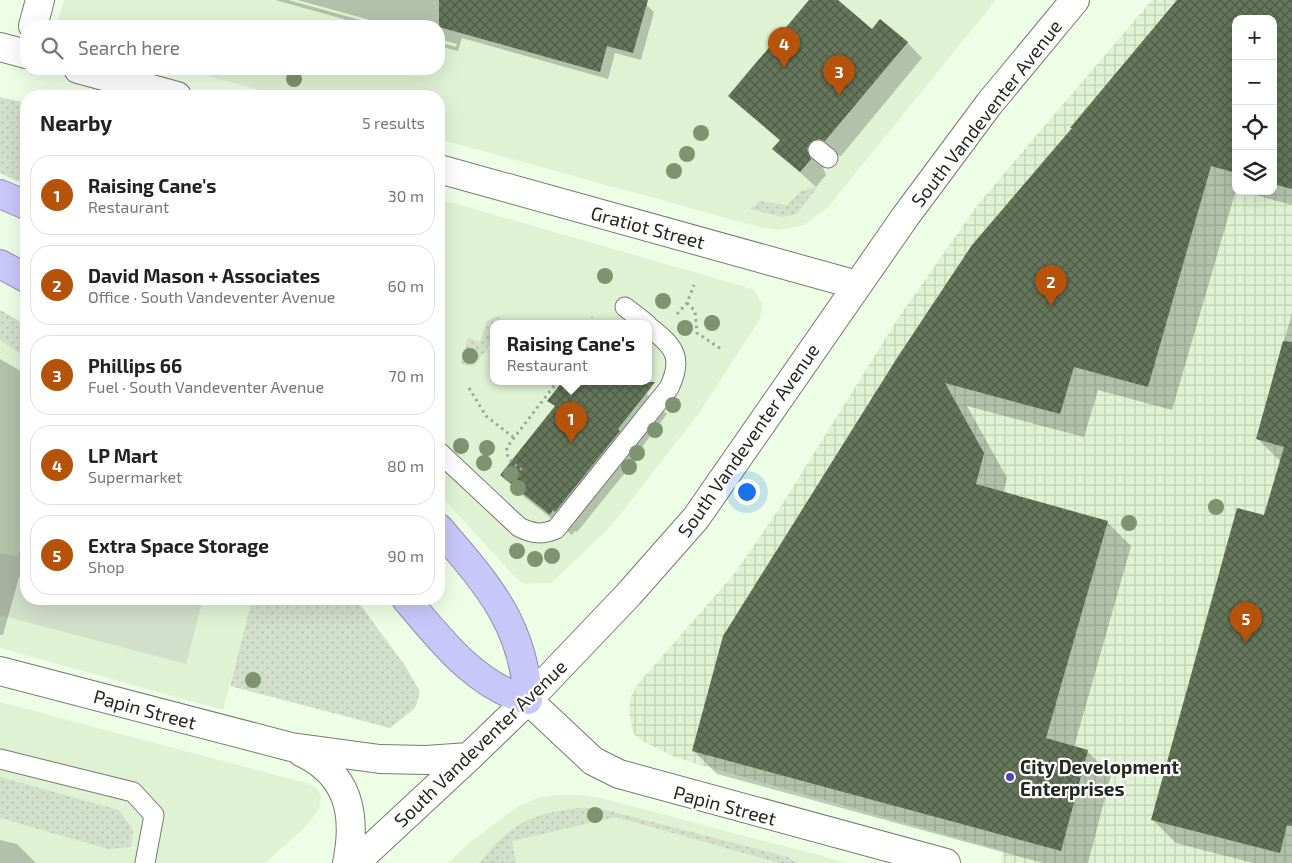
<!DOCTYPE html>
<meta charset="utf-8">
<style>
:root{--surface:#fff;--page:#f6f6f6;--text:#222;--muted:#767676;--line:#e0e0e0;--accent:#b45309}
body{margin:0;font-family:"Exo 2",sans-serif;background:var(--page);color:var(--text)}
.controls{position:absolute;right:15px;top:15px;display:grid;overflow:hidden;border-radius:10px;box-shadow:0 5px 20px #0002}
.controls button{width:45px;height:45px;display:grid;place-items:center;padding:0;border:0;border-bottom:1px solid var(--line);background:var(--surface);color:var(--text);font:25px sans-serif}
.you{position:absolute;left:746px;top:491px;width:18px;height:18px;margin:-12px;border:4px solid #fff;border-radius:50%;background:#1a73e8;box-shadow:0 0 0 8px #1a73e833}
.badge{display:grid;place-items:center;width:32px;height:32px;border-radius:50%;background:var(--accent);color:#fff;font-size:16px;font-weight:700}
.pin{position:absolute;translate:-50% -41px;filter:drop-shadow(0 1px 2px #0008)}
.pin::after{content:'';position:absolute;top:26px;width:18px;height:15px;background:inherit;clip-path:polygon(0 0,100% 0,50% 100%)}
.popup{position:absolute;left:490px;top:320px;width:162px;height:65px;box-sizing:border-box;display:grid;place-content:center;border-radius:10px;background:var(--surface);filter:drop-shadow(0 1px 4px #0005);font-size:16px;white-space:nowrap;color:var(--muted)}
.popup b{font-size:19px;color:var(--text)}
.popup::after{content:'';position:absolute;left:50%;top:100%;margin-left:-10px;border:10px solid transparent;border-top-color:var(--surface)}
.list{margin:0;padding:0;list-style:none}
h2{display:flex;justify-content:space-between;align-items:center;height:65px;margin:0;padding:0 20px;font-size:21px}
h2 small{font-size:16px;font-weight:400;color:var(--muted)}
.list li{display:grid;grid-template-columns:32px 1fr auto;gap:15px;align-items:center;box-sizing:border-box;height:80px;margin:0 10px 10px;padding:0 10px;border:1px solid var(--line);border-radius:20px}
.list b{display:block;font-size:19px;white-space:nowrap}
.list p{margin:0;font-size:16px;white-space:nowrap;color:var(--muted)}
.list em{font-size:16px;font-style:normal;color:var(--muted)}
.icon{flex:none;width:28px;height:28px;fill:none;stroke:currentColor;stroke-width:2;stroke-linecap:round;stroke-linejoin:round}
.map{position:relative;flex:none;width:1292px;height:863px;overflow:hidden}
.search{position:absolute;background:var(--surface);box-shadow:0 5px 20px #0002;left:20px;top:20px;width:425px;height:55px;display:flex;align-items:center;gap:12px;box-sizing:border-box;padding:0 18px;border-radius:20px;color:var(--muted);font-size:19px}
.panel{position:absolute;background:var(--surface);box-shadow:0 5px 20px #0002;left:20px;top:90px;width:425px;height:515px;border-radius:20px}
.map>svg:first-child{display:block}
.built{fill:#dff2d4;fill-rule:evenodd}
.industrial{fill:url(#industrial-grid);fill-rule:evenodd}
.grass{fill:url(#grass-dots)}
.park{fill:#d2dfca}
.shadow{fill:#0003}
.building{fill:url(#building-cross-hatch)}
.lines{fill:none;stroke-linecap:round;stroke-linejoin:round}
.lane-casing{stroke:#717e69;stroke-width:21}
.street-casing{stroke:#717e69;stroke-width:30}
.secondary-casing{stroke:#717e69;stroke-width:30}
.highway-casing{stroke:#8f90ad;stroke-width:30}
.path{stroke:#9ba694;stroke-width:3;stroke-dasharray:2.5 4;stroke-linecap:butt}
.lane{stroke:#fff;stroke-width:19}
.street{stroke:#fff;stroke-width:28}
.secondary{stroke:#fff;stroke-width:28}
.highway{stroke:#c8c7f9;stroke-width:28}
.tree{fill:#7e9370}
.poi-dot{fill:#5741b9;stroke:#fff;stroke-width:2}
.labels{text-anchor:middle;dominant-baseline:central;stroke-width:4.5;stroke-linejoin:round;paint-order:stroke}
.street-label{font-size:19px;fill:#242920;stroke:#fff}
.poi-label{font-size:19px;font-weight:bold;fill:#242920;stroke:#fff;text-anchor:start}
</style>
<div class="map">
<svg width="1292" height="863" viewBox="0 0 1292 863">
<defs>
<pattern id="industrial-grid" width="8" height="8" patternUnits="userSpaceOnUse" patternTransform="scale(1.25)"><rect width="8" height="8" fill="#dff2d4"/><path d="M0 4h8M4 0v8" fill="none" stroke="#bfd0b6"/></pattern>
<pattern id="grass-dots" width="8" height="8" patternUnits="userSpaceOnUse" patternTransform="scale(1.25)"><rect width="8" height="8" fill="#d2dfca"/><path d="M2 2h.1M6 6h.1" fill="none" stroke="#b4bfad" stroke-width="1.8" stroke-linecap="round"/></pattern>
<pattern id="building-cross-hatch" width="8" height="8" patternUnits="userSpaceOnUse" patternTransform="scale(1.25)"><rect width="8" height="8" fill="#66775c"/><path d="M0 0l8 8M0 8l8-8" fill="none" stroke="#4f5c48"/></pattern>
</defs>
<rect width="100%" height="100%" fill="#eefee6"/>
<path class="built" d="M64,0H996L828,207L804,225L779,230L763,228L439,139V96H282L182,69H439V26H59V17Z
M439,199L739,285L754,290L762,303L760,319L699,413L611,526L551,583L524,584L516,578L439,494ZM494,324H648V382H494Z
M0,340L26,358V599H252L223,710L0,648Z
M0,702L306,783L316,787L321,796L319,809L305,827L265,863H0Z
M560,795H580L601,798L848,863H448L468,844L518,806L540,797Z"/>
<path class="industrial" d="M1152,0H1292V863H1001L1004,851L677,758L642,741L633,733L629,711L631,696L638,684L735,573L783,503L899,317L979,203ZM1236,19H1273V191H1236Z"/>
<path class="grass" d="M0,97L26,103V185L0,173Z
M817,187L797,214L782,217L750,209L760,201L787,205L801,191Z
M0,310L26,325V358L0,340Z
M496,317L500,318L503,324H494L493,340L475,365L465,366L461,362L468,338L480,342L487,321Z
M252,599H356L406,667L420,692L415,708L390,728L230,686Z
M0,777L119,810L133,830L131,847L108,849L0,818Z
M577,808H598L788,857L797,863H779L616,817L512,841L516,863H479C513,823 525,816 577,808Z"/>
<path class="park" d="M22,543L26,544V599H203L186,664L0,615V553L18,557Z"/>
<path class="shadow" d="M275,0H288L382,26H369Z
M297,0H629L647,5L654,12L641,60L615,53L608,79L462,38L458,51L439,46V42L456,47L457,44L439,39V26H392Z
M810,0H836L872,31L907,42L922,58L841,156L835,154L825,158L822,165L826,175L816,187L774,149L780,141L729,96Z
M1179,0H1292V205L1241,191H1273V19H1236V190L1172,410L1098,390L1084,437L967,406L1007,478L1003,493L1107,522L1131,546L1074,747L1087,751L1111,775L1088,863H1043L717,774L693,750L1073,129L1072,128Z
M1292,313V863H1253L1176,843L1152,819L1265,517L1281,462L1257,438Z
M0,359L26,374V579L19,577L3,635H0Z
M576,382H648L652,386L647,394L667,414L639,451L641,453L577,532L575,531L572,535L523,496L502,475Z
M0,840L17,844L36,863H0Z"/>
<path class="building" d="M439,0H648L633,53L607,46L600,72L439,27Z
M809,0H838L872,29L880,19L908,42L825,141L819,139L810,143L807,149L811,159L800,172L772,149L780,140L728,96Z
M1177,0H1292V189L1273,184V19H1236V173L1211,166L1148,387L1074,367L1060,414L945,383L984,453L976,484L1108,521L1046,738L1088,750L1061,851L692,751L723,636L897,358L972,245L1072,128H1070Z
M1283,341L1292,342V826L1287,825L1280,853L1151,820L1237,508L1264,515L1284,447L1256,439Z
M562,382H655L618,429L620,431L555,512L553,510L550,515L500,475L555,406L547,401Z"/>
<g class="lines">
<defs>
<path id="lane" d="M818,150L828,158
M625,307L647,324
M439,452L519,527C533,534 542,535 556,529L669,388C684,357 674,346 648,326
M0,759L133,792L154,815L145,863"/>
<path id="street" d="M33,26L40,0
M0,47L26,54
M78,69L177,96
M439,169L857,285
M528,700L593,761L619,774L946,863"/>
<path id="secondary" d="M0,671L291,747L380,759L426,760L469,757
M301,752C349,774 357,815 347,863
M355,863L469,757L528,700L629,594L696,518L905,217L989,104L1075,0"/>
<path id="highway" d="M0,194L26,205
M0,264L26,278
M406,599C439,638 476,687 528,700C524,624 486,583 439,528"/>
</defs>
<use href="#lane" class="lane-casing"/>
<use href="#street" class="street-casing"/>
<use href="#secondary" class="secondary-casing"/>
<use href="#highway" class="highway-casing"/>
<path class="path" d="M687,303L695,311L697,333L721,349
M677,314L687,303L694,285
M591,324L592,317
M469,388L486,416L513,437
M522,470C513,463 505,459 507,447L557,382"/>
<use href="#lane" class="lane"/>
<use href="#street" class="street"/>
<use href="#secondary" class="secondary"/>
<use href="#highway" class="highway"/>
</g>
<g class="tree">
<circle cx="294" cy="79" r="8"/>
<circle cx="701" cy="133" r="8"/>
<circle cx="687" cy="154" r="8"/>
<circle cx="674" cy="171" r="8"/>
<circle cx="605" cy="276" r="8"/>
<circle cx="663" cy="301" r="8"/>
<circle cx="712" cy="323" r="8"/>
<circle cx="685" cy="328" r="8"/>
<circle cx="470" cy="356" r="8"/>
<circle cx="673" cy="405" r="8"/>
<circle cx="655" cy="430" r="8"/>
<circle cx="461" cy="446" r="8"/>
<circle cx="487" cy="448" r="8"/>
<circle cx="637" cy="453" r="8"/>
<circle cx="484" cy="463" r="8"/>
<circle cx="629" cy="467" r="8"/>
<circle cx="511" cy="474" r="8"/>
<circle cx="518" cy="488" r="8"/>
<circle cx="1216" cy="507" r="8"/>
<circle cx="1129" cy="523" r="8"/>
<circle cx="517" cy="551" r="8"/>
<circle cx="552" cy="556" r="8"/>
<circle cx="535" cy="559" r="8"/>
<circle cx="253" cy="680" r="8"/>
<circle cx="595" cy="815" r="8"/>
</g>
<circle class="poi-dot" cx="1010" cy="777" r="5"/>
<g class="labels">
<g class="street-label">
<text transform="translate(986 113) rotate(-52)">South Vandeventer Avenue</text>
<text transform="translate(648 227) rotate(15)">Gratiot Street</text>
<text transform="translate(748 440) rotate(-55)">South Vandeventer Avenue</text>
<text transform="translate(145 709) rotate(15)">Papin Street</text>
<text transform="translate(480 743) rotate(-44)">South Vandeventer Avenue</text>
<text transform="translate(725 805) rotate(15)">Papin Street</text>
</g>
<g class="poi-label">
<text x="1020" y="766">City Development<tspan x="1020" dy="22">Enterprises</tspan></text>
</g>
</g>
</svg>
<div class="controls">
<button>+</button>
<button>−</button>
<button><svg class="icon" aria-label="locate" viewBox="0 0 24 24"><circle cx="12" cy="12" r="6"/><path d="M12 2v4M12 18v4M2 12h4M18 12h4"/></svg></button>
<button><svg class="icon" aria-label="layers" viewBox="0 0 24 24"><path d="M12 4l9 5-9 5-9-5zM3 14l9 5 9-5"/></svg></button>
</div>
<div class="you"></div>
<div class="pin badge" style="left:571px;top:443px">1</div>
<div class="popup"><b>Raising Cane's</b>Restaurant</div>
<div class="pin badge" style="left:1051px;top:306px">2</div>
<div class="pin badge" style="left:839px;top:96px">3</div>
<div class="pin badge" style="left:784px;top:68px">4</div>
<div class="pin badge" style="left:1246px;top:643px">5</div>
<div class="search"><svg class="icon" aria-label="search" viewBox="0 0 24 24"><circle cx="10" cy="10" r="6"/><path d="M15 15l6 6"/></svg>Search here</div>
<section class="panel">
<h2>Nearby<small>5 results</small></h2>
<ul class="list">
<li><span class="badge">1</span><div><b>Raising Cane's</b><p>Restaurant</p></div><em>30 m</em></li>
<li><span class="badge">2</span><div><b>David Mason + Associates</b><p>Office · South Vandeventer Avenue</p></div><em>60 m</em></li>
<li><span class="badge">3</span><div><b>Phillips 66</b><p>Fuel · South Vandeventer Avenue</p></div><em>70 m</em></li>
<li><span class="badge">4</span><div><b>LP Mart</b><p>Supermarket</p></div><em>80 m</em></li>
<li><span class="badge">5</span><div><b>Extra Space Storage</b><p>Shop</p></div><em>90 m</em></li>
</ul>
</section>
</div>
